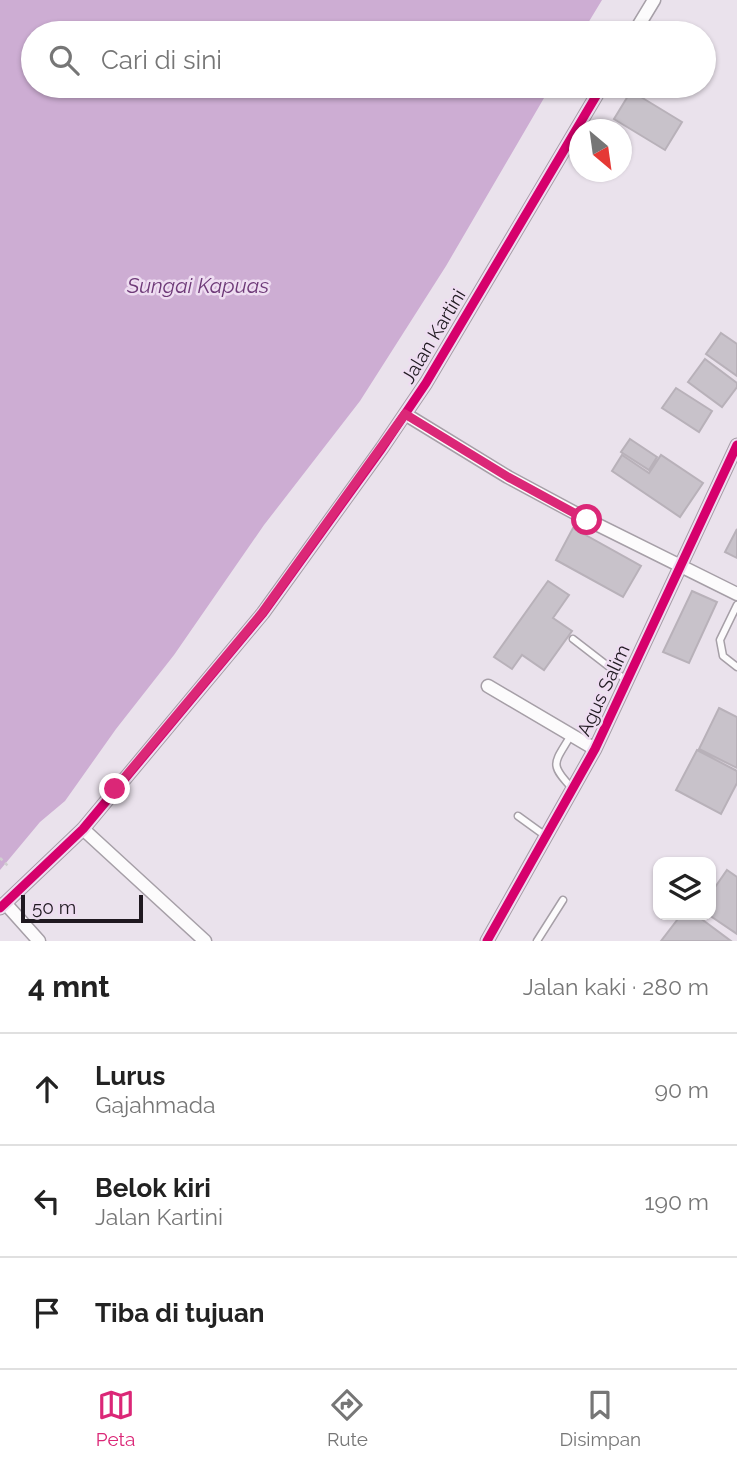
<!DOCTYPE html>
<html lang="id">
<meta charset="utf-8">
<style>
:root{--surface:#fff;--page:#f6f6f6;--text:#222;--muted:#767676;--line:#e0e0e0;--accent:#db2777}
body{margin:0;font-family:Raleway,sans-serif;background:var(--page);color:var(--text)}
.controls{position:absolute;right:21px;bottom:21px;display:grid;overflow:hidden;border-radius:14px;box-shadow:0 2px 5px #0004}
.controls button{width:63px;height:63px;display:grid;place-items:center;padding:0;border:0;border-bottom:2px solid var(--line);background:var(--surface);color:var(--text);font:35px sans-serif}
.compass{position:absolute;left:569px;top:119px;width:63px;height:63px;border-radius:50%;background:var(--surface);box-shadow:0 2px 5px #0004;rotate:151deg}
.scale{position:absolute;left:21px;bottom:18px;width:122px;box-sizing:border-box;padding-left:7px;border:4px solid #1f1920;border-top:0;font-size:19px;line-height:24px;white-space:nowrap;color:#1f1920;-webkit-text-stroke:5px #eeddf1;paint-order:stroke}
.stop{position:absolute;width:21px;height:21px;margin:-16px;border:5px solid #db2777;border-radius:50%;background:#fff}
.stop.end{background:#db2777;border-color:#fff;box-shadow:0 2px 7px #0008}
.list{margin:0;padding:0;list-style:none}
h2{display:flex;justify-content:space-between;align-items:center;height:91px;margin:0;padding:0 28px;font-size:30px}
h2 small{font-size:23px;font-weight:400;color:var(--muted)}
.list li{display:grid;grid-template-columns:46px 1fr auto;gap:21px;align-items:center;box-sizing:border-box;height:112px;padding:0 28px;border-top:2px solid var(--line)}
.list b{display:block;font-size:26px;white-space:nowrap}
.list p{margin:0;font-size:23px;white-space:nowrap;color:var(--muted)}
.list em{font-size:23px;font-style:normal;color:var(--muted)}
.icon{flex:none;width:38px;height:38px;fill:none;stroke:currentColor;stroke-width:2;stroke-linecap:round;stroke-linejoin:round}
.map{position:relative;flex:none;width:737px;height:941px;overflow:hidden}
.search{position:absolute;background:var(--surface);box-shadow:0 2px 5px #0004;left:21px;right:21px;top:21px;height:77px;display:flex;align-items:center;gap:18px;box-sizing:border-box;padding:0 24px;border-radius:38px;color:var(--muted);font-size:26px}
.sheet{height:427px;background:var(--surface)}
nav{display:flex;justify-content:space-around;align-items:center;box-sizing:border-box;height:98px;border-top:2px solid var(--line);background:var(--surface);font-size:19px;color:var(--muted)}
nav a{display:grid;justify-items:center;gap:4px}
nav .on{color:var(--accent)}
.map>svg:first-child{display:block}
.water{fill:#cdadd3}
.building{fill:#c8c2ca;stroke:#b8b1b9;stroke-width:2}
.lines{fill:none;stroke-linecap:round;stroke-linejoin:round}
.service-casing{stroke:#a69fa7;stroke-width:9}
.minor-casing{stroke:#a69fa7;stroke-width:15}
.path{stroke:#d0ced0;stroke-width:2.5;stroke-dasharray:3.5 3.5;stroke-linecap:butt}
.service{stroke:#fcfbfc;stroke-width:6}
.minor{stroke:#fcfbfc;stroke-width:12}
.cycleway-casing{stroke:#eeddf1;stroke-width:13}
.cycleway{stroke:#d6006c;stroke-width:9}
.route{stroke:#db2777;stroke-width:9}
.labels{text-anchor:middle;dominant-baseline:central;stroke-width:5;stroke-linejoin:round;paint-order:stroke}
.street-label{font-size:19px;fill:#1f1920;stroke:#eeddf1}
.water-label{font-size:21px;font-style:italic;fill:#6e3a78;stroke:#eeddf1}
</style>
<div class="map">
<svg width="737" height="941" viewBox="0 0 737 941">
<rect width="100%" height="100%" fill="#eae2ec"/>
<path class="water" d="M0,0H602L582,33H33V86H551L446,266L360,401L264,525L174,655L116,729L65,801L40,822L0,870Z"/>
<path class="building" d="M631,91L682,122L665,150L614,119Z
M721,333L737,344V376L706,354Z
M705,359L737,383V387L722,407L688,382Z
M676,388L712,411L699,432L662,408Z
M630,439L657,457L649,470L621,452Z
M622,455L649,473L661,455L703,483L680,517L612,471Z
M573,528L641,566L623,597L556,560Z
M737,529V558L725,552Z
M548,581L569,595L553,618L572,631L544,670L522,655L512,669L494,657Z
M692,591L717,602L689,663L663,652Z
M719,708L737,717V768L699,749Z
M697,750L737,771V783L721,814L676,790Z
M727,870L737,877V934L709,915L711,893Z
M681,915H696L731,941H661Z"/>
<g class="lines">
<defs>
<path id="service" d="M737,605L720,640L723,656L737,667
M573,639L626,680
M571,735C555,763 548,763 572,788
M518,816L547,837
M537,941L563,900"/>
<path id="minor" d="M634,33L654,0
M405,414L508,477L588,520L737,594
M488,686L595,749
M83,829L205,941
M5,903L39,941
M0,908L83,829L263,613L382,448L426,383L602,86
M487,941L595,749L737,445"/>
</defs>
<use href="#service" class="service-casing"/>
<use href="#minor" class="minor-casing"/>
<path class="path" d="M0,858L9,867"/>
<use href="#service" class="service"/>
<use href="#minor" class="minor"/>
<defs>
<path id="cycleway" d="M0,908L83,829L263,613L382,448L426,383L602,86
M487,941L595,749L737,445"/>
</defs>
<use href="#cycleway" class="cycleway-casing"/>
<use href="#cycleway" class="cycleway"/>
</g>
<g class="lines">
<path class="route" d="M115,789L262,613L405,414L508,477L587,520"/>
</g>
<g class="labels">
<g class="street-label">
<text transform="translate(433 336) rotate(-59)">Jalan Kartini</text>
<text transform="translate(603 690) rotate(-65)">Agus Salim</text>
</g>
<g class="water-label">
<text x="198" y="285">Sungai Kapuas</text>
</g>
</g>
</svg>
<div class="controls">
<button><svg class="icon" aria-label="layers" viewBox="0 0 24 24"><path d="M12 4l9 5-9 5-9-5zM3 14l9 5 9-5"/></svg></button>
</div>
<svg class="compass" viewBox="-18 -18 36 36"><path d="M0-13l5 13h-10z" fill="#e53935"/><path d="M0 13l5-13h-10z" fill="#767676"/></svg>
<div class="scale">50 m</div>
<div class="stop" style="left:587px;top:520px"></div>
<div class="stop end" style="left:115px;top:789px"></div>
<div class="search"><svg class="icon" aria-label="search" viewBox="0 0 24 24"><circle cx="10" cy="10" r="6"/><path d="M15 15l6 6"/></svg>Cari di sini</div>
</div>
<section class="sheet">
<h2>4 mnt<small>Jalan kaki · 280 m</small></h2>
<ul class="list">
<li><svg class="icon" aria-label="ahead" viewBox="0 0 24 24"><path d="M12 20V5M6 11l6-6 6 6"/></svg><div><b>Lurus</b><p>Gajahmada</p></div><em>90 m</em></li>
<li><svg class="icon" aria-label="left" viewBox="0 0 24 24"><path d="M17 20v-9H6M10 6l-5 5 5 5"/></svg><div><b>Belok kiri</b><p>Jalan Kartini</p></div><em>190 m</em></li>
<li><svg class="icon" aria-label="arrive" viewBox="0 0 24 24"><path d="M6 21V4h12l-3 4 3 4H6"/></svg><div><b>Tiba di tujuan</b></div></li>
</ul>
</section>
<nav>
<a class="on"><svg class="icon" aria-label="map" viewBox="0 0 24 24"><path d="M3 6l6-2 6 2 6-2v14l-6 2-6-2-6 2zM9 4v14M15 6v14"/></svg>Peta</a>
<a><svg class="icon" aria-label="directions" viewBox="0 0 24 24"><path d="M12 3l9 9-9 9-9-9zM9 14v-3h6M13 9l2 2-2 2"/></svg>Rute</a>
<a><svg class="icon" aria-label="saved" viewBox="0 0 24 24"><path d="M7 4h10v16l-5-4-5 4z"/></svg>Disimpan</a>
</nav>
